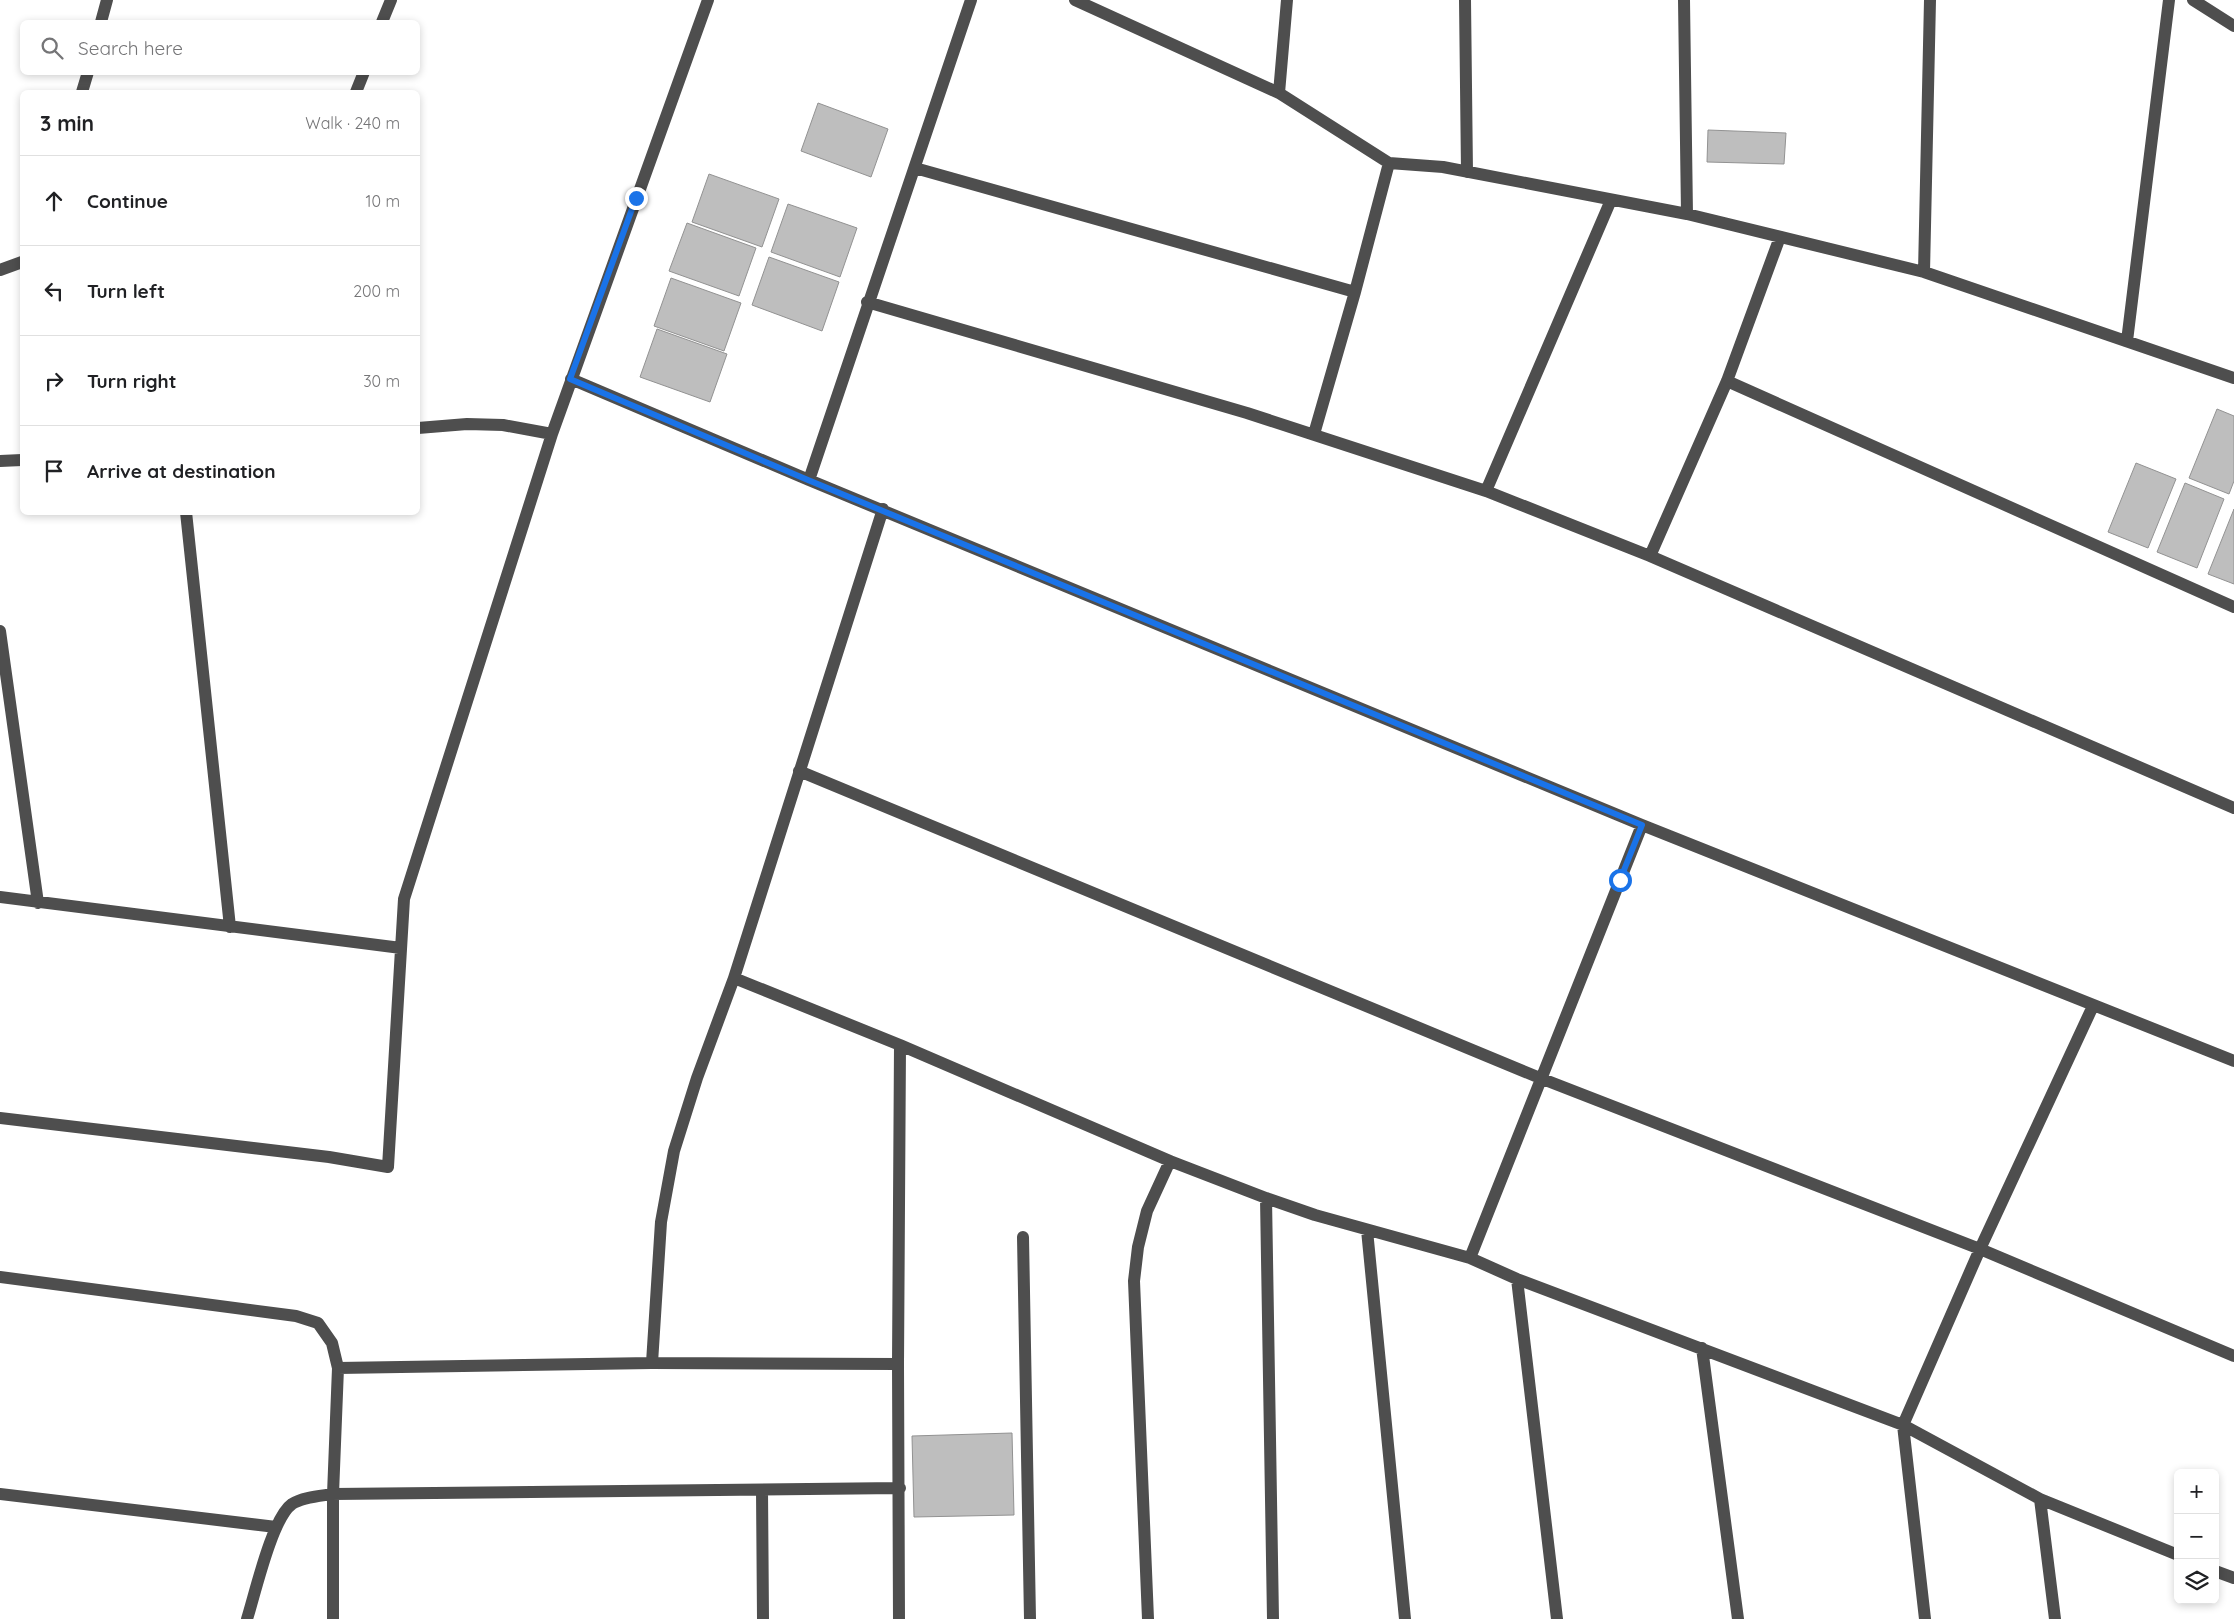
<!DOCTYPE html>
<meta charset="utf-8">
<style>
:root{--surface:#fff;--page:#f2f2f2;--text:#202124;--muted:#757577;--line:#e0e0e0}
body{margin:0;font-family:Quicksand,sans-serif;background:var(--page);color:var(--text)}
.controls{position:absolute;right:15px;bottom:15px;display:grid;overflow:hidden;border-radius:8px;box-shadow:0 2px 8px #0003}
.controls button{width:45px;height:45px;display:grid;place-items:center;padding:0;border:0;border-bottom:1px solid var(--line);background:var(--surface);color:var(--text);font:25px sans-serif}
.stop{position:absolute;width:15px;height:15px;margin:-11px;border:4px solid #1a73e8;border-radius:50%;background:#fff}
.stop.end{background:#1a73e8;border-color:#fff;box-shadow:0 1px 5px #0008}
.list{margin:0;padding:0;list-style:none}
h2{display:flex;justify-content:space-between;align-items:center;height:65px;margin:0;padding:0 20px;font-size:21px}
h2 small{font-size:16px;font-weight:400;color:var(--muted)}
.list li{display:grid;grid-template-columns:32px 1fr auto;gap:15px;align-items:center;box-sizing:border-box;height:90px;padding:0 20px;border-top:1px solid var(--line)}
.list b{display:block;font-size:19px;white-space:nowrap}
.list em{font-size:16px;font-style:normal;color:var(--muted)}
.icon{flex:none;width:28px;height:28px;fill:none;stroke:currentColor;stroke-width:2;stroke-linecap:round;stroke-linejoin:round}
.map{position:relative;flex:none;width:2234px;height:1619px;overflow:hidden}
.search{position:absolute;background:var(--surface);box-shadow:0 2px 8px #0003;left:20px;top:20px;width:400px;height:55px;display:flex;align-items:center;gap:12px;box-sizing:border-box;padding:0 18px;border-radius:8px;color:var(--muted);font-size:19px}
.panel{position:absolute;background:var(--surface);box-shadow:0 2px 8px #0003;left:20px;top:90px;width:400px;height:425px;border-radius:8px}
.map>svg:first-child{display:block}
.building{fill:#bebebe;stroke:#929292}
.lines{fill:none;stroke-linecap:round;stroke-linejoin:round}
.minor{stroke:#4e4e4e;stroke-width:12}
.route{stroke:#1a73e8;stroke-width:6}
</style>
<div class="map">
<svg width="2234" height="1619" viewBox="0 0 2234 1619">
<rect width="100%" height="100%" fill="#fff"/>
<path class="building" d="M818,103L888,129L871,177L801,151Z
M1708,130L1786,133L1784,164L1707,162Z
M709,174L779,199L762,247L692,222Z
M788,204L857,228L840,277L771,252Z
M687,223L756,248L739,296L669,271Z
M769,257L839,282L822,331L752,305Z
M671,278L741,303L724,351L654,326Z
M657,329L727,354L710,402L640,377Z
M2217,409L2234,416V481L2229,494L2189,478Z
M2136,463L2176,479L2148,548L2108,532Z
M2185,483L2224,499L2197,568L2157,552Z
M2234,509V584L2208,574Z
M1012,1433L1014,1515L914,1517L912,1436Z"/>
<g class="lines">
<path class="minor" d="M1075,0L1279,93L1389,163
M1465,0L1467,172
M1684,0L1687,214L1924,272L2234,378
M2193,0L2234,26
M101,22L107,0
M382,22L391,0
M82,92L88,72
M356,92L364,72
M1279,93L1287,0
M915,168L1355,292
M0,270L22,262
M1924,272L1930,0
M867,302L1247,413L1486,491L1650,556L2234,808
M2127,341L2169,0
M571,379L809,480L1642,825L2234,1061
M1727,381L2234,607
M418,428L467,424L503,425L552,434
M1314,434L1355,292L1389,163L1443,167L1687,214
M0,461L22,460
M809,480L971,0
M1486,491L1611,200
M186,512L230,927
M1650,556L1727,381L1780,237
M0,631L38,903
M799,771L1540,1078L1980,1249L2234,1356
M0,897L401,948
M734,978L900,1045L1170,1161L1266,1198L1315,1215L1470,1258L1517,1279L1903,1425L2040,1499L2178,1555
M0,1118L329,1157L388,1167L404,899L552,434L708,0
M1266,1198L1273,1619
M1367,1230L1405,1619
M1023,1237L1030,1619
M1470,1258L1642,825
M0,1277L296,1316L318,1323L332,1343L338,1368L333,1494V1619
M1517,1279L1557,1619
M1702,1348L1738,1619
M652,1363L661,1222L674,1151L697,1078L734,978L883,509
M338,1368L652,1363L898,1364
M762,1490L763,1619
M0,1494L276,1527
M2040,1499L2055,1619
M2215,1571L2234,1578
M247,1619C255,1594 272,1518 292,1504C303,1497 321,1496 333,1494L900,1488
M899,1619L898,1364L900,1045
M1148,1619L1134,1281L1138,1247L1147,1211L1170,1161
M1925,1619L1903,1425L1980,1249L2093,1006"/>
</g>
<g class="lines">
<path class="route" d="M636,198L570,379L808,480L1642,825L1620,880"/>
</g>
</svg>
<div class="controls">
<button>+</button>
<button>−</button>
<button><svg class="icon" aria-label="layers" viewBox="0 0 24 24"><path d="M12 4l9 5-9 5-9-5zM3 14l9 5 9-5"/></svg></button>
</div>
<div class="stop" style="left:1620px;top:880px"></div>
<div class="stop end" style="left:636px;top:198px"></div>
<div class="search"><svg class="icon" aria-label="search" viewBox="0 0 24 24"><circle cx="10" cy="10" r="6"/><path d="M15 15l6 6"/></svg>Search here</div>
<section class="panel">
<h2>3 min<small>Walk · 240 m</small></h2>
<ul class="list">
<li><svg class="icon" aria-label="ahead" viewBox="0 0 24 24"><path d="M12 20V5M6 11l6-6 6 6"/></svg><div><b>Continue</b></div><em>10 m</em></li>
<li><svg class="icon" aria-label="left" viewBox="0 0 24 24"><path d="M17 20v-9H6M10 6l-5 5 5 5"/></svg><div><b>Turn left</b></div><em>200 m</em></li>
<li><svg class="icon" aria-label="right" viewBox="0 0 24 24"><path d="M7 20v-9h11M14 6l5 5-5 5"/></svg><div><b>Turn right</b></div><em>30 m</em></li>
<li><svg class="icon" aria-label="arrive" viewBox="0 0 24 24"><path d="M6 21V4h12l-3 4 3 4H6"/></svg><div><b>Arrive at destination</b></div></li>
</ul>
</section>
</div>
